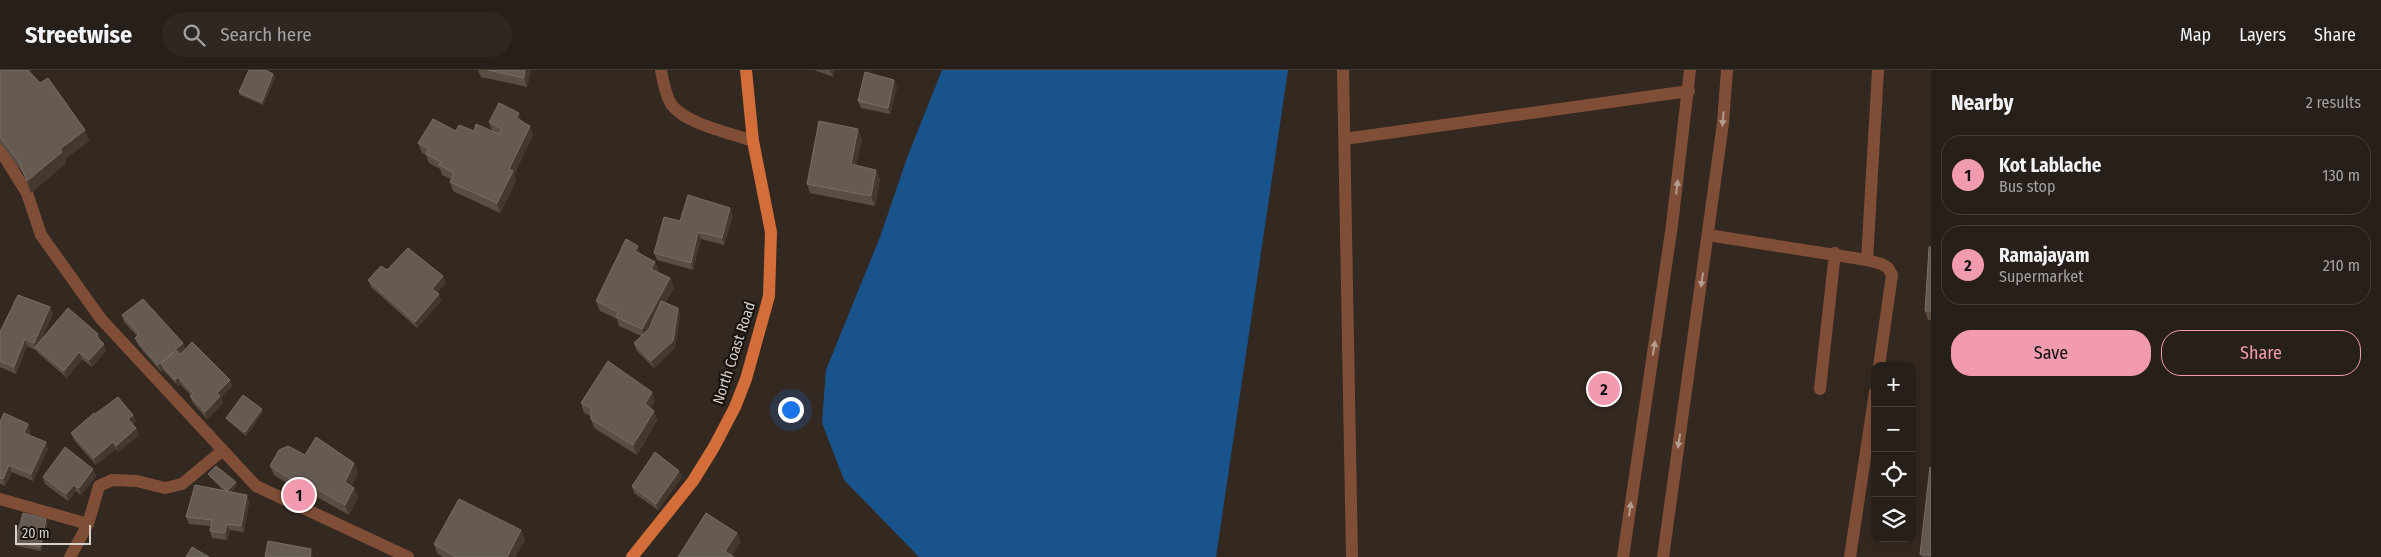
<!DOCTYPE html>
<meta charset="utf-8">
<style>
:root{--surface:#271f19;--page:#2f2722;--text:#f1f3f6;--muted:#a4a2a2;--line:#433d38;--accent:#f29aaf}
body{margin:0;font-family:"Fira Sans Condensed",sans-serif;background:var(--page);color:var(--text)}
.controls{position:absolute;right:15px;bottom:15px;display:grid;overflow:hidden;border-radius:10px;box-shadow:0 5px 20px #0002}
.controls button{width:45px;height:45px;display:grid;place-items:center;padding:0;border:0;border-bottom:1px solid var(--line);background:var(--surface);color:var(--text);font:25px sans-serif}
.scale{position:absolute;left:15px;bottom:12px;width:76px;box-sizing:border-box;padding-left:5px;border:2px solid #d8d0cb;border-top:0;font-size:14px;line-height:18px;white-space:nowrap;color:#d8d0cb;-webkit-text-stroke:4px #18130f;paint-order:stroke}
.you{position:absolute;left:790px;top:339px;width:18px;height:18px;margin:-12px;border:4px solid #fff;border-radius:50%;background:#1a73e8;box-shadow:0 0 0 8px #1a73e833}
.badge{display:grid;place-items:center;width:32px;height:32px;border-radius:50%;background:var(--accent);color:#111;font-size:16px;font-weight:700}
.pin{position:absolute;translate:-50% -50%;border:2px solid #fff;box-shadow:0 1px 5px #0006}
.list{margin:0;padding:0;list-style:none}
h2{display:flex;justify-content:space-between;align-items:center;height:65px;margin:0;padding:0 20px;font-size:21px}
h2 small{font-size:16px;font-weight:400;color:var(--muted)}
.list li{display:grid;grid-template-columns:32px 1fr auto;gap:15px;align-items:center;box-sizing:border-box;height:80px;margin:0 10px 10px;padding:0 10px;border:1px solid var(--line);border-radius:20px}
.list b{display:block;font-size:19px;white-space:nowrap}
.list p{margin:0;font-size:16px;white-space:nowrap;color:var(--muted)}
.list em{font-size:16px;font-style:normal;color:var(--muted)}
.actions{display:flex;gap:10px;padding:15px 20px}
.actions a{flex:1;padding:11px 0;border:1px solid var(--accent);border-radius:20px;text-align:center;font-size:18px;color:var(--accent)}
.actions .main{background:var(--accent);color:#111}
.icon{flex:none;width:28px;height:28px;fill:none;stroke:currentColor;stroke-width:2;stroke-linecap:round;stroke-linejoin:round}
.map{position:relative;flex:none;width:1931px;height:487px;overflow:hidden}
header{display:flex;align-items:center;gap:30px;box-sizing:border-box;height:70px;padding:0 25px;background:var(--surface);border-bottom:1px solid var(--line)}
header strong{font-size:24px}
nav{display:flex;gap:28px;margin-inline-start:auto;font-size:18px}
.search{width:350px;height:45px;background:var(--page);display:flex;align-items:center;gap:12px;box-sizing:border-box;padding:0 18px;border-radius:28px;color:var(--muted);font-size:19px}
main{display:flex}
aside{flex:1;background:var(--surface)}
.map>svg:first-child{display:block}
.water{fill:#18538b}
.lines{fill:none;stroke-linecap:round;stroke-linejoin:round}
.minor{stroke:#804e37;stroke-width:12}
.major{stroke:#d36d39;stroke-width:12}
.wall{fill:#594d44}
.shaded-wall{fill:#443930}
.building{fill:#665b53;stroke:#786d66}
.oneway{fill:#b59c90}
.labels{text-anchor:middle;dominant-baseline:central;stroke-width:4.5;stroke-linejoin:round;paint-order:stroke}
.street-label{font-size:15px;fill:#d8d0cb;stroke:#18130f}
</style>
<header>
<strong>Streetwise</strong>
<div class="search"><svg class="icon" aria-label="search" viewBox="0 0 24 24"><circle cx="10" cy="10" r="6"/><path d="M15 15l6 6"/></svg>Search here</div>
<nav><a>Map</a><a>Layers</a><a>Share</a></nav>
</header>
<main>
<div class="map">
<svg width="1931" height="487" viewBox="0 0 1931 487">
<rect width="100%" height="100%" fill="#342921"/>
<path class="water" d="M942,0H1288L1216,487H919L844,410L822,353L826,300L880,167L907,88Z"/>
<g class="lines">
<path class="minor" d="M661,0C663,11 665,24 671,34C685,54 730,63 753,71
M1343,0L1352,487
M1344,69L1689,21
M0,80L27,123L41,165L101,249L256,416L408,487
M1708,165L1867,190L1882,194L1888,198L1892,205L1879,296
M1867,190L1878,0
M1820,319L1835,183
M0,429L88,454
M70,487L88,454L99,416L112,410L137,411L165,418L182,414L223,380
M1623,487L1672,155L1690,0
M1663,487L1723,53L1727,0
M1850,487L1875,322"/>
<path class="major" d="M632,487L693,411L714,377L735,337L746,309L769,226L771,162L753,71L746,0"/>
</g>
<path class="wall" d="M0,0L40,13L85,60L89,71L65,89L66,93L31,123L23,103L0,73Z
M478,0H531L527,17L481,7Z
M814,0H835L833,7Z
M273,4L275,8L263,35L240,25L239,22Z
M894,10L897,17L890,44L861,38L858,31Z
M489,52H522L533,65L514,105L516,111L500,143L453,121L450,112L451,109L442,105L440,99L429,93L426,85L422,83L418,73L474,61H492Z
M862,68L856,95L880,109L875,136L810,123L807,114Z
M733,145L724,175L701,169L693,200L657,190L654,183L680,151Z
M1931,177V250H1928L1925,241Z
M641,184L655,192L659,201L658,202L670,208L674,218L665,233L680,245L675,278L654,298L636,280L634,273L641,266L619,256L617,249L600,241L596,231Z
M387,200L446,212L437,223L441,231L417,258L371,217L368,210Z
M50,237L53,244L41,270L98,264L100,270L106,280L92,297L82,289L67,308L38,283L36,280L27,276L16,304L0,297V262Z
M122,245L183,273L185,279L230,310L232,316L221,328L223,333L207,349L193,333L190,326L191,325L180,314L178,316L163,300L161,302L138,275L135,268L137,266L124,252Z
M655,331L651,338L654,341L657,350L637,385L594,358L591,349V346L584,343L581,333Z
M263,342L246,366L228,351L226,348Z
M95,344L133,345L136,352L133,354L136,358L139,365L118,382L116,379L96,395L74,370L71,363Z
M0,352L28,354L30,361L29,365L48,379L33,411L12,402L5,416L0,414Z
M305,385L358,402L351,416L354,418L358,427L349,445L301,418L299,421L274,405L270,396Z
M1931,398V487H1922L1920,484Z
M93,399L96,406L81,425L76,421L68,431L45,414L43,407Z
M679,401L682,407L658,440L634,423L632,416Z
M208,404L237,415L231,422L247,425L249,432L244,462L230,460L227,470L212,468L210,461L211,456L189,454L186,447L223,420L210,407Z
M48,452L41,481L17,476L15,472Z
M521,460L525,470L515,487H443L437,483L434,474Z"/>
<path class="shaded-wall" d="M525,0H531L527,17L524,8Z
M830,0H835L833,7Z
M273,4L275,8L263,35L262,32Z
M894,10L897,17L890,44L888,38Z
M519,43L522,52L516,48Z
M530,56L533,65L514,105L516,111L500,143L497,133L509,99Z
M858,59L862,68L855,104L851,94Z
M85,60L89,71L65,89L66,93L31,123L27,111L60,79Z
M876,100L880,109L875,136L871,126Z
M730,138L733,145L724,175L722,168Z
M698,162L701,169L693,200L691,193Z
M638,176L641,186L635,181Z
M655,192L659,201L655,209L651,199Z
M443,206L446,212L435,226L432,219Z
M670,208L674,218L645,269L642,259Z
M439,224L441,231L417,258L415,252Z
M50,237L53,244L37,278L35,277L34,273Z
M678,238L680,245L675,278L654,298L651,291Z
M25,269L27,276L16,304L14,297Z
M183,273L185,280L178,286L175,280Z
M104,274L106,280L92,297L89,290Z
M79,282L82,289L67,308L64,301Z
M174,282L161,294L163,300L161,302L158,295Z
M178,307L180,314L178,316L175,310Z
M230,310L232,316L221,328L223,333L207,349L205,342L217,323Z
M652,322L655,331L648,344L645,334Z
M262,339L263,342L246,366L245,362Z
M654,341L657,350L637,385L633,375Z
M133,345L136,352L131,355L128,349Z
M28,354L30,361L26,369L24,363Z
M136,358L139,365L118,382L116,376Z
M46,372L48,379L33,411L31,404Z
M113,372L116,379L96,395L94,388Z
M354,393L358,402L349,422L345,412Z
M9,395L12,402L5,416L3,409Z
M93,399L96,406L81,425L79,418Z
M679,401L682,407L658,440L656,434Z
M298,408L301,418L299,421L295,412Z
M236,412L237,415L228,425L227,421Z
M74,415L76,421L68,431L66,424Z
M354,418L358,427L349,445L345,435Z
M247,425L249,432L244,462L241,456Z
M46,449L48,452L41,481L40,477Z
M227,454L230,460L227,470L225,463Z
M521,460L525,470L515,487H507Z
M737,463L741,472L731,487L725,481Z
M311,479L313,486V487H310Z"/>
<path class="building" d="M0,0H28L40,13L48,8L85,60L60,79L62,82L27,111L19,92L0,67Z
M249,0H265L273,4L262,32L239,22Z
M488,0H525L524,8Z
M865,2L894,10L888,38L858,31Z
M499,33L519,43L516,48L530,56L509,99L513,101L497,133L450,112L454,103L439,95L441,92L426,84L429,79L418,73L433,49L456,61L459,55L474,61L476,54L499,64L502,59L489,52Z
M819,51L858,59L851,94L876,100L871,126L807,114Z
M688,125L730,138L722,168L698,162L691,193L654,183L664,147L680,151Z
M626,169L638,176L635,181L655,192L651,199L670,208L642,259L616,247L618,242L596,231Z
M1929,177H1931V241H1925Z
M408,178L443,206L432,219L439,224L415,252L368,210L381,196L387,200Z
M18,225L50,237L34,273L25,269L14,297L0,291V262Z
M143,229L183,273L175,280L181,284L192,272L230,310L217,323L220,326L205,342L190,326L193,323L178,307L175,310L161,294L174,282L158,295L135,268L139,264L122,245Z
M661,231L678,238L673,271L651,291L634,273L649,259Z
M68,238L98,264L96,266L104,274L89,290L79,282L64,301L35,277Z
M608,291L652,322L645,334L654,341L633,375L591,349V338L581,333Z
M243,325L262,339L245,362L226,348Z
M118,327L133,345L128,349L136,358L116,376L113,372L94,388L71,363L94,343L95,344Z
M4,343L28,354L24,363L46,372L31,404L9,395L3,409L0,408V352Z
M316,367L354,393L345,412L354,418L345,435L298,408L295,412L270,396L279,380L288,376L305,385Z
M65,377L93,399L79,418L74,415L66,424L43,407Z
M655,382L679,401L656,434L632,416Z
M216,396L236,412L227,421L208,404Z
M1930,397L1931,398V485L1920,484Z
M195,415L247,425L241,456L227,454L225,463L210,461L212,450L186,447Z
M459,429L521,460L507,487H456L434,474Z
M23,443L46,449L40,477L15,472Z
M706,443L737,463L725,481L734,487H678Z
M268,471L311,479L310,487H265Z
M192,477L209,487H186Z"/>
<defs><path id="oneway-solid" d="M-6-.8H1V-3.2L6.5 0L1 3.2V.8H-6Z" transform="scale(1.25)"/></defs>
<g class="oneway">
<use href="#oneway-solid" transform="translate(1723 49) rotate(95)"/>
<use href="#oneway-solid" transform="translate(1677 117) rotate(-83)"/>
<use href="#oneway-solid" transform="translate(1702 210) rotate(98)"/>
<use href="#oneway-solid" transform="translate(1654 278) rotate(-81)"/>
<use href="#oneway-solid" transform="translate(1679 371) rotate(99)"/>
<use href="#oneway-solid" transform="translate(1630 439) rotate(-82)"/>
</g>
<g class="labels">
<g class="street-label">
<text transform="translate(734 283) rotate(-72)">North Coast Road</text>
</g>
</g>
</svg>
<div class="controls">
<button>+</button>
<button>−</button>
<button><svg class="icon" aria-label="locate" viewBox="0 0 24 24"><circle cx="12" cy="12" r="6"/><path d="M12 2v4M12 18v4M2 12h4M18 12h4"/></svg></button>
<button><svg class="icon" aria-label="layers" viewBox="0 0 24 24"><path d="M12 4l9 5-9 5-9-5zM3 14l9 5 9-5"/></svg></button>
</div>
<div class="scale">20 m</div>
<div class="you"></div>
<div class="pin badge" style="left:299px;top:425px">1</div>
<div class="pin badge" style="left:1604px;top:319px">2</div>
</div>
<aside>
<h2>Nearby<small>2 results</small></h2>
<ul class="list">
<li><span class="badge">1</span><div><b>Kot Lablache</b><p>Bus stop</p></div><em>130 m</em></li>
<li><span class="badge">2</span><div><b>Ramajayam</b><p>Supermarket</p></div><em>210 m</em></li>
</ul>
<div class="actions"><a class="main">Save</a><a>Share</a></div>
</aside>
</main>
